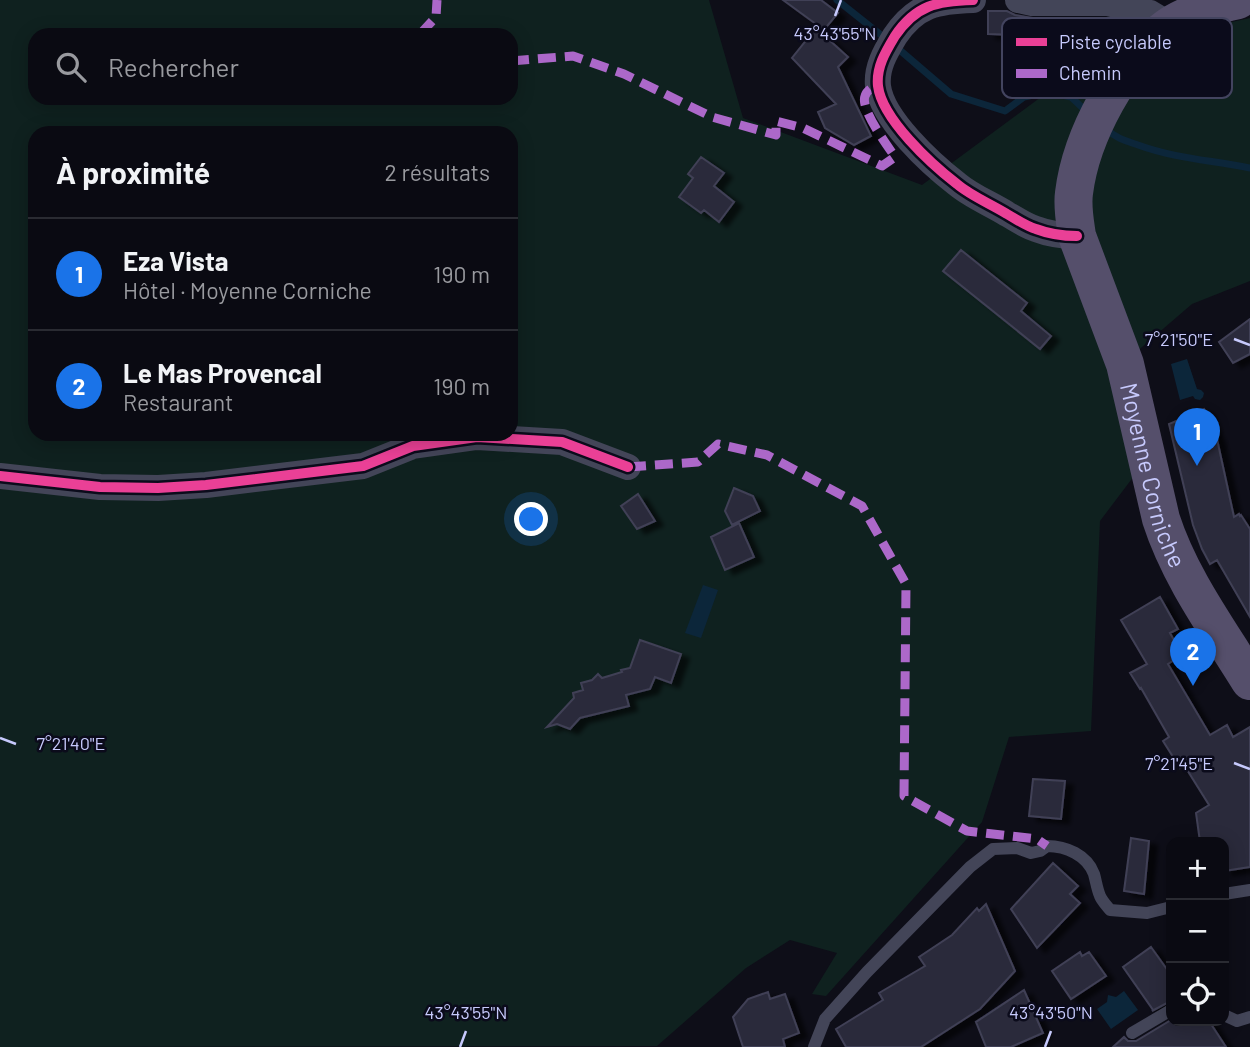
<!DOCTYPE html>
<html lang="fr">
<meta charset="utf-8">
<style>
:root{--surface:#0a0a12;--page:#13131b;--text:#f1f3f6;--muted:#999a9f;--line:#2a2b32;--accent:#1a73e8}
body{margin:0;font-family:Barlow,sans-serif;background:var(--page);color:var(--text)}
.controls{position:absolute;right:21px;bottom:21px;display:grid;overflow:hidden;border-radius:14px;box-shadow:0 4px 18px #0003}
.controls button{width:63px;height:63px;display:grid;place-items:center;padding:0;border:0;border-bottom:2px solid var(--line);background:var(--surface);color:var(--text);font:35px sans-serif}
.you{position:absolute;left:532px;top:520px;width:24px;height:24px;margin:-18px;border:5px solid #fff;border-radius:50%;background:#1a73e8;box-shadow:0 0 0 10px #1a73e833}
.badge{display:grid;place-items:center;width:46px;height:46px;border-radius:50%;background:var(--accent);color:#fff;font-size:23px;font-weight:700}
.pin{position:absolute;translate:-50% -58px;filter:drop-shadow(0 2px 4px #0008)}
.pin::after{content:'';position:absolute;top:37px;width:24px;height:21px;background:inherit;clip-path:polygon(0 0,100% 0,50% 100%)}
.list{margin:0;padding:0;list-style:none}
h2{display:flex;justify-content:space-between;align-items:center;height:91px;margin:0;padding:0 28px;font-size:30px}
h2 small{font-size:23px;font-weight:400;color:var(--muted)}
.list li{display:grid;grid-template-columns:46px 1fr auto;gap:21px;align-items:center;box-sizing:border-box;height:112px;padding:0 28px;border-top:2px solid var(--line)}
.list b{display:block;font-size:26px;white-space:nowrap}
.list p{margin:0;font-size:23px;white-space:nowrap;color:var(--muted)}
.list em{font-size:23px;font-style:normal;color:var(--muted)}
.icon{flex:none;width:38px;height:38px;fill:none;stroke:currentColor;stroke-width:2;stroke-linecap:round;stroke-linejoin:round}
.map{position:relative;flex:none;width:1250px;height:1047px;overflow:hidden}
.search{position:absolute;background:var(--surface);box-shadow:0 4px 18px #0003;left:28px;top:28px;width:490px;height:77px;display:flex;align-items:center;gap:18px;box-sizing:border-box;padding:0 24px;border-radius:21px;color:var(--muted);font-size:26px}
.panel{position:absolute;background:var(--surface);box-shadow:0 4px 18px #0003;left:28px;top:126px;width:490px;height:315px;border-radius:21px}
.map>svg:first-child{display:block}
.green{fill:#0f211f;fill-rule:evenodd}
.water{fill:#0c263a}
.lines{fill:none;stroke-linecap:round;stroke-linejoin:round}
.stream{stroke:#0c263a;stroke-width:7}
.building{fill:#2b2c3b;stroke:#414056;stroke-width:2;filter:url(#shadow)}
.service{stroke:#434558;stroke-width:12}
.minor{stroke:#434558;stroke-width:26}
.primary{stroke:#554f6b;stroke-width:38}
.quiet{stroke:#ac68c9;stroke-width:9;stroke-dasharray:18 9;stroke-linecap:butt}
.cycleway-casing{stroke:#0b0b1b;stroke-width:15}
.cycleway{stroke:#ea4096;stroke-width:10}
.ticks{fill:none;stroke:#c7cafd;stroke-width:2.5}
.labels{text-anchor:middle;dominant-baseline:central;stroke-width:5;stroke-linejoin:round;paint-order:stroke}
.street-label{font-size:24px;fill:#c7cafd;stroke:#0b0b1b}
.key{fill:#0b0b1b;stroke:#43445f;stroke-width:2}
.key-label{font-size:19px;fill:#c7cafd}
.ticks-label{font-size:18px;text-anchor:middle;fill:#c7cafd;stroke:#0b0b1b;stroke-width:5;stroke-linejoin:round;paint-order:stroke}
</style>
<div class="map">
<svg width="1250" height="1047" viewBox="0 0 1250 1047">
<defs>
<filter id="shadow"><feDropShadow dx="8" dy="4.5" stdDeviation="2" flood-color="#0009"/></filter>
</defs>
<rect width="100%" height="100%" fill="#0e0e18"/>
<path class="green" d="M0,0H709L743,118L922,185L1114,43L1182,33L1250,18V281L1192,304L1135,353L1134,476L1100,521L1091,731L1009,737L982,822L826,996L812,994L837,953L790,940L746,968L657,1046L0,1047ZM35,35H511V98H35ZM35,133H511V434H35Z"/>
<path class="water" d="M1187,359L1197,389L1201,390L1204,393L1203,397L1200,400L1195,399L1193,396L1180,400L1171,364Z
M703,585L718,590L701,638L685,633Z
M1124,991L1138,1010L1111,1029L1097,1009L1107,1002L1108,995L1116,997Z"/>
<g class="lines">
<path class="stream" d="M837,0L886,39
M895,46L951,94L1005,111L1024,97L1048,92L1071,97L1088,113
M1105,128C1115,138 1126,141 1138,145C1177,159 1211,160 1250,168"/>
</g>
<path class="building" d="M783,0H821L838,13L824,30Z
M988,11H1007L1015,15L1039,19L1038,25H1059L1058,52H1030V38L1014,37V35L988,34Z
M816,28L848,57L838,67L871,136L854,145L825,128L818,112L836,104L792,58Z
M701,157L724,173L714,186L734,202L719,222L704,210L701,213L679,197L693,178L688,174Z
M961,250L1027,303L1021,311L1051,336L1040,349L943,271Z
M1250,319V354L1233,363L1219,342Z
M1204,409L1217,439L1234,517L1239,514L1240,516L1241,515L1250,529V617L1217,560L1210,564L1202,549L1193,525L1169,424Z
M734,488L753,496L760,511L732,525L725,511Z
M638,494L655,521L637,529L621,506Z
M739,523L754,557L725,570L711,537Z
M1160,597L1178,629L1170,633L1182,655L1168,664L1210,735L1227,725L1233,737L1250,727V867L1224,871V842H1200L1196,813L1209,805L1184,765L1180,768L1163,741L1169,737L1141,688L1140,689L1130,673L1147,664L1121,620Z
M640,640L681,654L671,683L655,677L650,689L626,695L629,706L580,718L570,729L557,724L547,727L574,698L573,693L583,690L581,683L592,680L598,674L602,678L622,672L621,670L630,668Z
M1033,779L1065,781L1061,819L1029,816Z
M1131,838L1149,841L1144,894L1124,891Z
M1053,863L1078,886L1070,894L1080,903L1037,948L1011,909Z
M986,904L1015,971L980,1009L921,1047H846L836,1029L883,1000L879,993L925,966L919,957L952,935L977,908L979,911Z
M1151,947L1171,975V1001L1152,1011L1153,1010L1123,967Z
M1080,952L1082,956L1089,952L1106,976L1071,999L1052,971Z
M1024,990L1043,1033L1011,1047H986L976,1022Z
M768,992L770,999L785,994L799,1033L783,1039L785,1047H743L733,1017L748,999Z
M1171,1020L1209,1021L1226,1047H1113L1124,1037L1128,1041H1136Z"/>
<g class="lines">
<path class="service" d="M1224,894L1250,890
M1224,1015L1237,1021L1250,1017
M1132,1033L1171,1010
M814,1047L825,1019L867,972L970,867L993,849L1017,848L1031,853L1040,851L1047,846C1066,846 1087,855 1094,874C1096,881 1097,889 1100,896C1102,901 1107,906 1110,910L1147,913L1171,907"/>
<path class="minor" d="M973,0C937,1 916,5 895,36C886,51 876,67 878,86C882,119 931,164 957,184C971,196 991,204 1007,214C1016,219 1026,226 1036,229C1049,234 1063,236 1077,236
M1018,0L1032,3H1108L1150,13L1170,25
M0,476L100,487L158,488L206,485L363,466L413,446L477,437L562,442L628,467"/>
<path class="primary" id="s1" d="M1238,0C1218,4 1184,15 1168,27C1121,61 1081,136 1074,193C1072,207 1075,222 1077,236L1125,364L1161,519C1180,578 1218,629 1250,681"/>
<path class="quiet" d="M423,35L422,32L436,17L437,0
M511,61L573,56L624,74L712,117L776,135V121L803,128L882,166L895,157C887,145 860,109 865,96C867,90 873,87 878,85
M628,467L698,462L718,444L767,455L862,506L906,584L904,796L967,831L1037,839L1047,846"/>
<defs>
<path id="cycleway" d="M973,0C937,1 916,5 895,36C886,51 876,67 878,86C882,119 931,164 957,184C971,196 991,204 1007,214C1016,219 1026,226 1036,229C1049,234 1063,236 1077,236
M0,476L100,487L158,488L206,485L363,466L413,446L477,437L562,442L628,467"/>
</defs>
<use href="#cycleway" class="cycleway-casing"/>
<use href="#cycleway" class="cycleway"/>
</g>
<path class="ticks" d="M835,16L841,0M1234,339L1250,345M0,738L16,744M1234,763L1250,769M460,1047L466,1031M1045,1047L1051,1031"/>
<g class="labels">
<g class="street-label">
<text stroke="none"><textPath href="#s1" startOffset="565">Moyenne Corniche</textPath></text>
</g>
</g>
<rect x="1002" y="18" width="230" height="80" rx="10" class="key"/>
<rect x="1016" y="38" width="31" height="8" fill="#ea4096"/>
<rect x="1016" y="69" width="31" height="9" fill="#ac68c9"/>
<g class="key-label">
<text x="1059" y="49">Piste cyclable</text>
<text x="1059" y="80">Chemin</text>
</g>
<g class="ticks-label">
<text x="835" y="40">43°43'55"N</text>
<text x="1179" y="346">7°21'50"E</text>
<text x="71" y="750">7°21'40"E</text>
<text x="1179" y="770">7°21'45"E</text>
<text x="466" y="1019">43°43'55"N</text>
<text x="1051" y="1019">43°43'50"N</text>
</g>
</svg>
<div class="controls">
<button>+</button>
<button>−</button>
<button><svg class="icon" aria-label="locate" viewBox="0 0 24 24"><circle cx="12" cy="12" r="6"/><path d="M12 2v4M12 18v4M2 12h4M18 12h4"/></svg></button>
</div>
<div class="you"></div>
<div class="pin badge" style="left:1197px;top:466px">1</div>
<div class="pin badge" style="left:1193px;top:686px">2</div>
<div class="search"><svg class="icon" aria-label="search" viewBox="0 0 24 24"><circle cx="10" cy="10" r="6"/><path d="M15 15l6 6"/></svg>Rechercher</div>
<section class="panel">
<h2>À proximité<small>2 résultats</small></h2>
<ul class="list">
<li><span class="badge">1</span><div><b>Eza Vista</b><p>Hôtel · Moyenne Corniche</p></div><em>190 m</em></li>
<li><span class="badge">2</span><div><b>Le Mas Provencal</b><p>Restaurant</p></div><em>190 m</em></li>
</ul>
</section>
</div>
